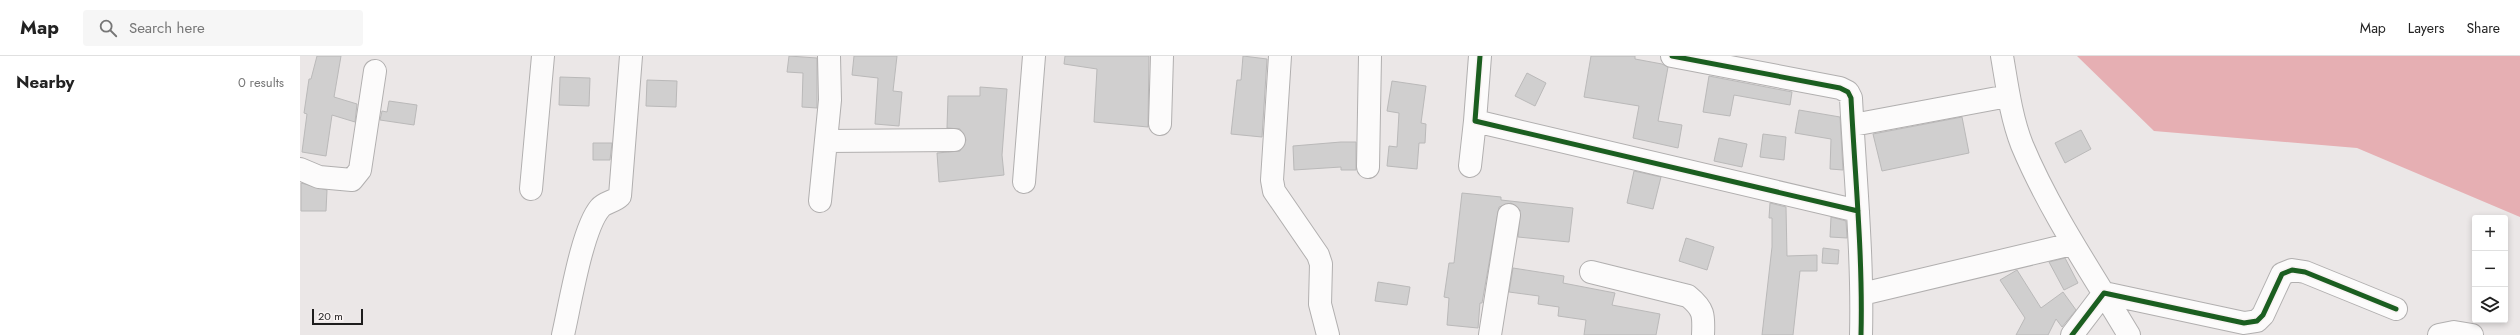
<!DOCTYPE html>
<meta charset="utf-8">
<style>
:root{--surface:#fff;--page:#f6f6f6;--text:#222;--muted:#767676;--line:#e0e0e0}
body{margin:0;font-family:Jost,sans-serif;background:var(--page);color:var(--text)}
.controls{position:absolute;right:12px;bottom:12px;display:grid;overflow:hidden;border-radius:4px;box-shadow:0 2px 6px #0003}
.controls button{width:36px;height:36px;display:grid;place-items:center;padding:0;border:0;border-bottom:1px solid var(--line);background:var(--surface);color:var(--text);font:20px sans-serif}
.scale{position:absolute;left:12px;bottom:10px;width:51px;box-sizing:border-box;padding-left:4px;border:2px solid #1e1d1d;border-top:0;font-size:11px;line-height:14px;white-space:nowrap;color:#1e1d1d;-webkit-text-stroke:3px #f9f3f3;paint-order:stroke}
.list{margin:0;padding:0;list-style:none}
h2{display:flex;justify-content:space-between;align-items:center;height:52px;margin:0;padding:0 16px;font-size:17px}
h2 small{font-size:13px;font-weight:400;color:var(--muted)}
.icon{flex:none;width:22px;height:22px;fill:none;stroke:currentColor;stroke-width:2;stroke-linecap:round;stroke-linejoin:round}
.map{position:relative;flex:none;width:2220px;height:279px;overflow:hidden}
header{display:flex;align-items:center;gap:24px;box-sizing:border-box;height:56px;padding:0 20px;background:var(--surface);border-bottom:1px solid var(--line)}
header strong{font-size:19px}
nav{display:flex;gap:22px;margin-inline-start:auto;font-size:14px}
.search{width:280px;height:36px;background:var(--page);display:flex;align-items:center;gap:10px;box-sizing:border-box;padding:0 14px;border-radius:4px;color:var(--muted);font-size:15px}
main{display:flex}
aside{flex:1;background:var(--surface)}
.map>svg:first-child{display:block}
.forest{fill:#e6afb3}
.building{fill:#d0cfcf;stroke:#bab9b9}
.lines{fill:none;stroke-linecap:round;stroke-linejoin:round}
.minor-casing{stroke:#b1afaf;stroke-width:24}
.minor{stroke:#fcfbfb;stroke-width:22}
.cycleway-casing{stroke:#f9f3f3;stroke-width:8}
.cycleway{stroke:#1b5e20;stroke-width:5}
</style>
<header>
<strong>Map</strong>
<div class="search"><svg class="icon" aria-label="search" viewBox="0 0 24 24"><circle cx="10" cy="10" r="6"/><path d="M15 15l6 6"/></svg>Search here</div>
<nav><a>Map</a><a>Layers</a><a>Share</a></nav>
</header>
<main>
<aside>
<h2>Nearby<small>0 results</small></h2>
<ul class="list">
</ul>
</aside>
<div class="map">
<svg width="2220" height="279" viewBox="0 0 2220 279">
<rect width="100%" height="100%" fill="#ebe7e7"/>
<path class="forest" d="M1777,0H2220V161L2057,92L1854,75Z"/>
<path class="building" d="M17,0H41L34,41L57,48L55,66L32,59L26,100L2,96L7,58L4,57L9,23H11Z
M489,0L517,2V52L502,51L503,17L487,16Z
M554,0H597L593,35L602,36L599,70L575,68L578,22L552,19Z
M765,0H849L848,71L794,66L797,13L764,8Z
M943,0L967,3L962,81L931,78L937,24H941Z
M1291,0H1335V3L1362,8L1368,11L1358,65L1382,69L1378,92L1333,82L1339,50L1284,41Z
M1227,17L1246,27L1235,50L1215,40Z
M1409,20L1492,36L1490,49L1434,39L1430,60L1403,56Z
M260,21L290,22L289,50L259,49Z
M347,24L377,25L376,51L346,50Z
M1092,25L1126,30L1121,67L1126,68L1125,87H1119L1117,113L1087,110L1089,90L1097,91L1099,57L1087,55Z
M680,31L707,33L702,99L704,119L639,126L637,97L660,95L666,84L660,73L647,72L648,40H680Z
M89,45L117,49L114,69L80,64L82,55L87,56Z
M1499,54L1540,61L1543,114L1530,113L1531,83L1495,77Z
M1662,61L1669,97L1582,115L1573,78Z
M1781,74L1791,93L1765,107L1755,87Z
M1463,78L1486,81L1484,104L1460,101Z
M1419,82L1447,88L1442,111L1414,105Z
M1041,86H1056V114H1041V111L994,114L993,90Z
M293,87H312L310,104H293Z
M1334,115L1361,121L1353,153L1327,147Z
M1,127L27,134L26,155H1Z
M1162,137L1201,141V144L1273,152L1269,186L1218,181L1220,154L1211,147L1199,151L1182,247H1180L1178,272L1147,269L1149,242L1144,241L1149,207H1154Z
M1470,147L1486,151L1487,200L1517,199V215H1500L1493,279H1462L1472,191V162H1469Z
M1531,161L1546,165L1547,182L1530,181Z
M1386,182L1414,191L1407,214L1379,205Z
M1523,192L1539,194L1538,208L1522,207Z
M1765,202L1778,227L1764,234L1749,206Z
M1213,212L1264,220L1263,227L1315,237L1312,249L1360,258L1356,279H1284L1286,264L1258,260L1259,251L1238,248L1239,240L1209,236Z
M1717,214L1741,252L1763,236L1776,254L1762,271L1756,263L1748,279H1716L1725,262L1700,224Z
M1078,226L1110,231L1107,249L1075,245Z"/>
<g class="lines">
<defs>
<path id="minor" d="M980,0L972,124L974,135L1018,199L1021,208L1020,248L1028,279
M1180,0L1175,65L1558,155
M1372,0L1540,32L1548,36L1551,42C1555,121 1563,200 1561,279
M1702,0C1707,29 1711,61 1722,89C1750,156 1792,217 1829,279
M860,68L862,0
M1553,69L1708,40
M527,85L654,84
M1170,110L1175,65
M1068,111L1070,0
M0,113L19,121L52,124L60,114L75,15
M724,126L734,0
M231,133L243,0
M520,145L530,44L529,0
M1291,216L1388,240C1404,253 1404,259 1403,279
M1562,238L1772,188
M263,279C270,249 282,173 300,152C305,146 314,146 320,140L331,0
M1190,279L1209,159
M1772,279L1804,237L1944,267L1957,265L1963,259L1982,218L1992,214L2005,216L2096,253
M2139,279L2154,276L2172,279"/>
</defs>
<use href="#minor" class="minor-casing"/>
<use href="#minor" class="minor"/>
<defs>
<path id="cycleway" d="M1180,0L1175,65L1558,155
M1372,0L1540,32L1548,36L1551,42C1555,121 1563,200 1561,279
M1772,279L1804,237L1944,267L1957,265L1963,259L1982,218L1992,214L2005,216L2096,253"/>
</defs>
<use href="#cycleway" class="cycleway-casing"/>
<use href="#cycleway" class="cycleway"/>
</g>
</svg>
<div class="controls">
<button>+</button>
<button>−</button>
<button><svg class="icon" aria-label="layers" viewBox="0 0 24 24"><path d="M12 4l9 5-9 5-9-5zM3 14l9 5 9-5"/></svg></button>
</div>
<div class="scale">20 m</div>
</div>
</main>
